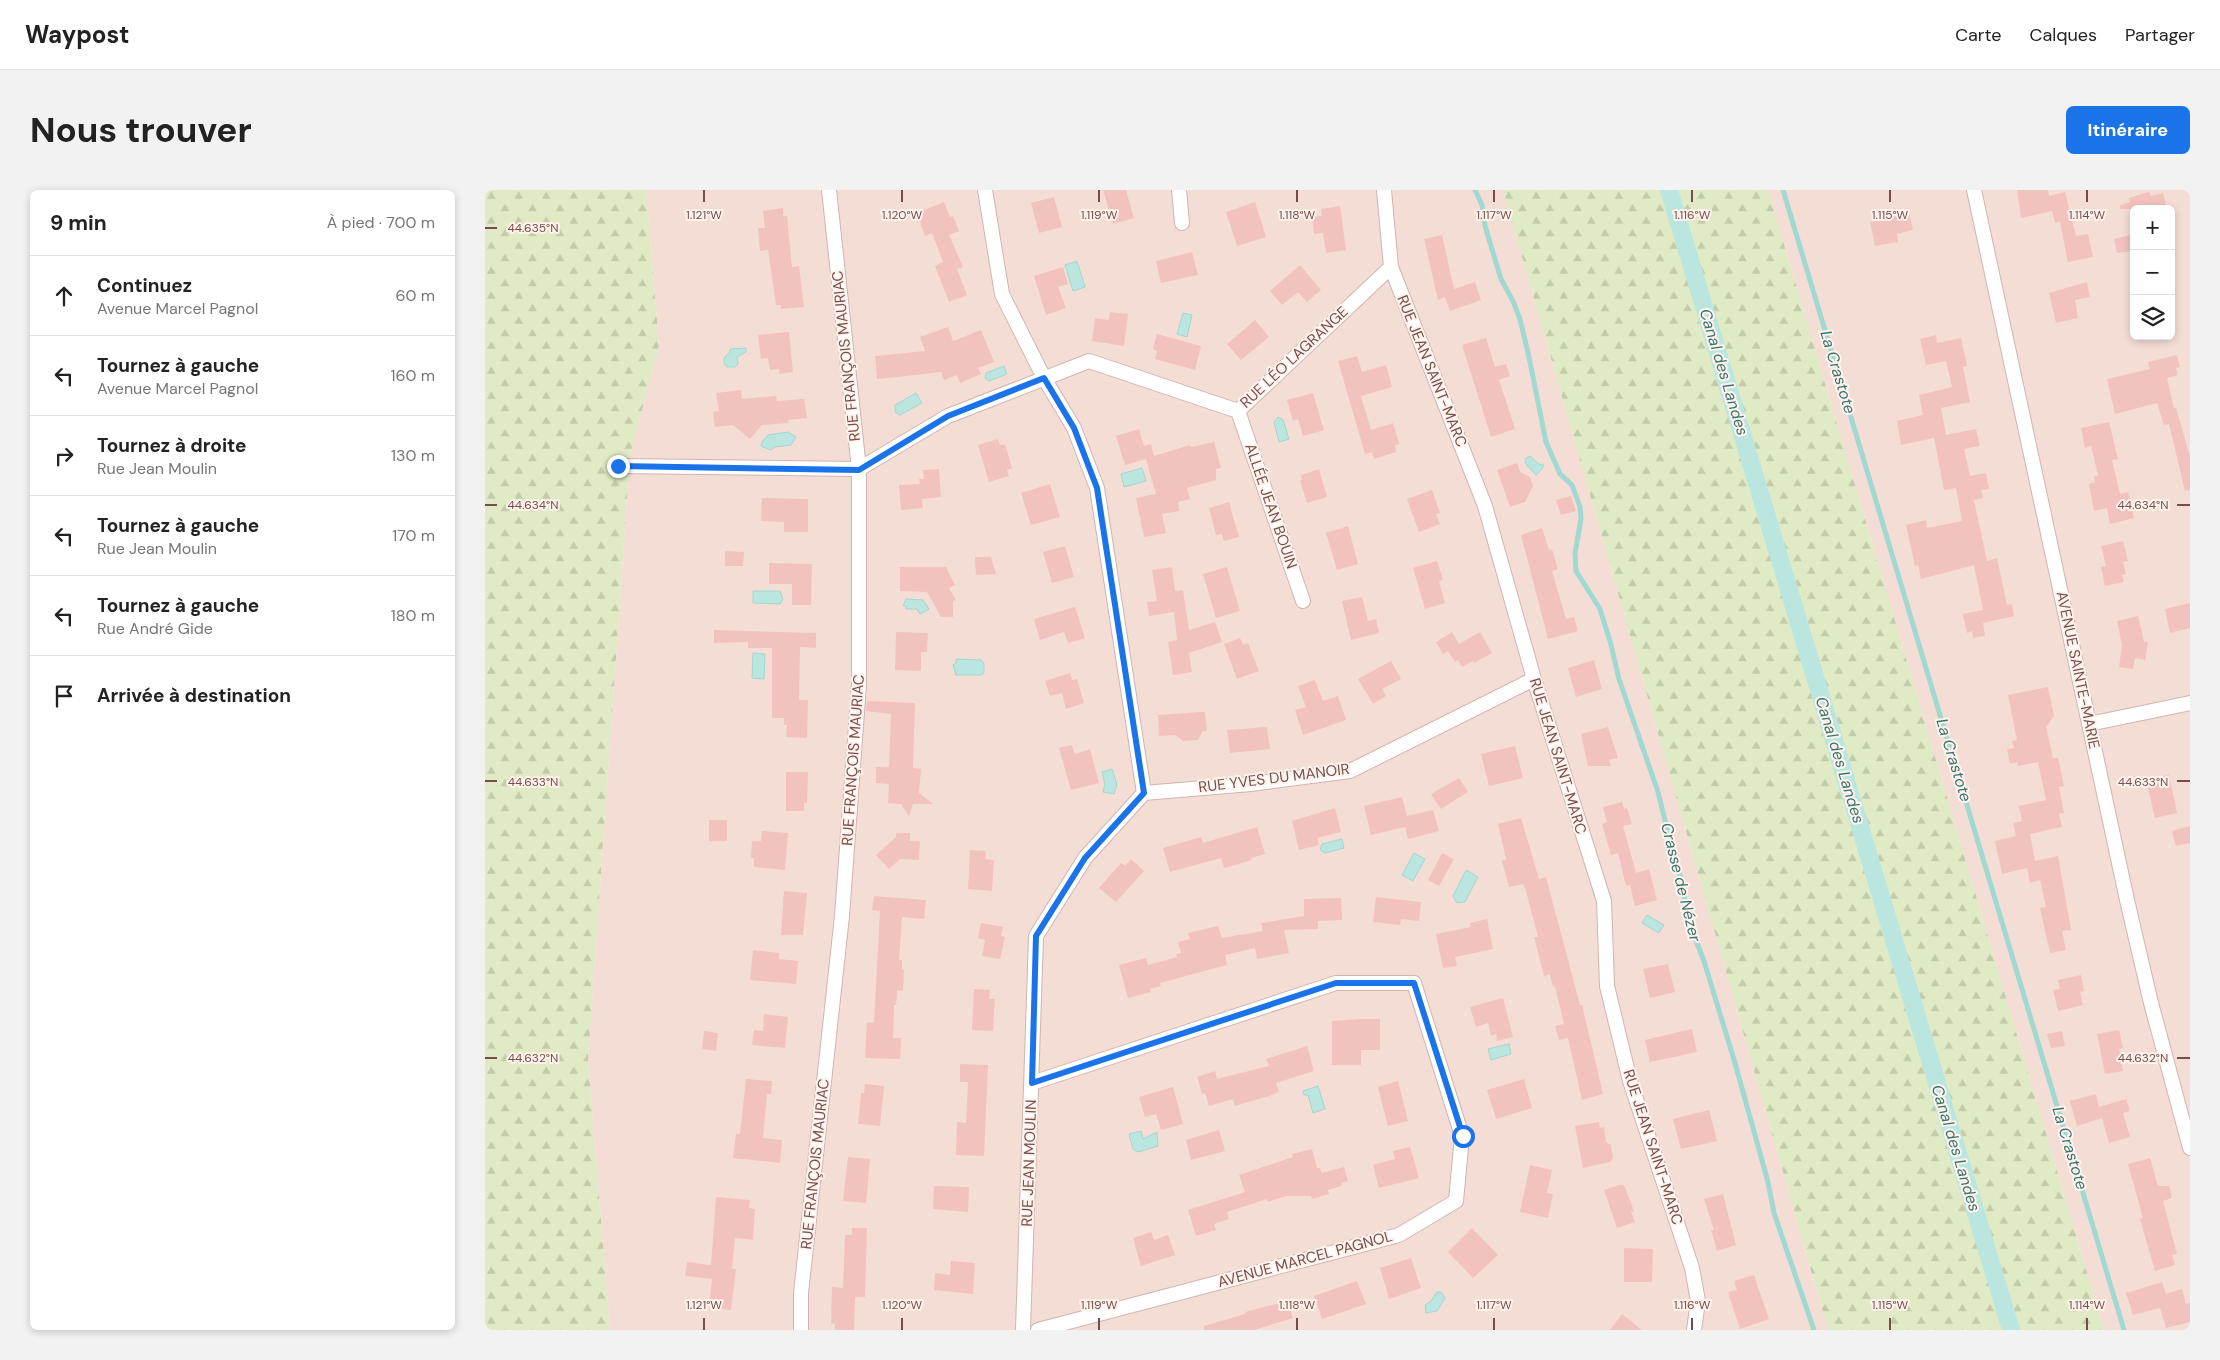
<!DOCTYPE html>
<html lang="fr">
<meta charset="utf-8">
<style>
:root{--surface:#fff;--page:#f2f2f2;--text:#222;--muted:#767676;--line:#e0e0e0;--accent:#1a73e8}
body{margin:0;font-family:"DM Sans",sans-serif;background:var(--page);color:var(--text)}
.controls{position:absolute;right:15px;top:15px;display:grid;overflow:hidden;border-radius:8px;box-shadow:0 2px 8px #0003}
.controls button{width:45px;height:45px;display:grid;place-items:center;padding:0;border:0;border-bottom:1px solid var(--line);background:var(--surface);color:var(--text);font:25px sans-serif}
.stop{position:absolute;width:15px;height:15px;margin:-11px;border:4px solid #1a73e8;border-radius:50%;background:#fff}
.stop.end{background:#1a73e8;border-color:#fff;box-shadow:0 1px 5px #0008}
.list{margin:0;padding:0;list-style:none}
h2{display:flex;justify-content:space-between;align-items:center;height:65px;margin:0;padding:0 20px;font-size:21px}
h2 small{font-size:16px;font-weight:400;color:var(--muted)}
.list li{display:grid;grid-template-columns:32px 1fr auto;gap:15px;align-items:center;box-sizing:border-box;height:80px;padding:0 20px;border-top:1px solid var(--line)}
.list b{display:block;font-size:19px;white-space:nowrap}
.list p{margin:0;font-size:16px;white-space:nowrap;color:var(--muted)}
.list em{font-size:16px;font-style:normal;color:var(--muted)}
.icon{flex:none;width:28px;height:28px;fill:none;stroke:currentColor;stroke-width:2;stroke-linecap:round;stroke-linejoin:round}
.map{position:relative;flex:none;width:1705px;height:1140px;overflow:hidden;border-radius:8px}
header{display:flex;align-items:center;gap:30px;box-sizing:border-box;height:70px;padding:0 25px;background:var(--surface);border-bottom:1px solid var(--line)}
header strong{font-size:24px}
nav{display:flex;gap:28px;margin-inline-start:auto;font-size:18px}
.intro{display:flex;align-items:center;justify-content:space-between;box-sizing:border-box;height:120px;padding:0 30px}
h1{margin:0;font-size:35px}
.button{padding:12px 22px;border-radius:8px;background:var(--accent);color:#fff;font-size:18px;font-weight:700}
main{display:flex;gap:30px;padding:0 30px}
aside{flex:1;background:var(--surface);border-radius:8px;box-shadow:0 2px 8px #0003}
.map>svg:first-child{display:block}
.residential{fill:#f4ddd5;fill-rule:evenodd}
.forest{fill:url(#forest-firs)}
.water{fill:#bbe6df;stroke:#a1d8d0}
.lines{fill:none;stroke-linecap:round;stroke-linejoin:round}
.stream{stroke:#a1d8d0;stroke-width:5}
.canal{stroke:#bbe6df;stroke-width:18}
.building{fill:#f2c3be}
.street-casing{stroke:#d1b4af;stroke-width:16}
.street{stroke:#fff;stroke-width:14}
.route{stroke:#1a73e8;stroke-width:6}
.ticks{fill:none;stroke:#774d4b;stroke-width:2}
.labels{text-anchor:middle;dominant-baseline:central;stroke-width:4;stroke-linejoin:round;paint-order:stroke}
.street-label{font-size:15px;fill:#774d4b;stroke:#fff3ed}
.water-label{font-size:16px;font-style:italic;fill:#3b746c;stroke:#fff3ed}
.ticks-label{font-size:12px;text-anchor:middle;fill:#774d4b;stroke:#fff3ed;stroke-width:4;stroke-linejoin:round;paint-order:stroke}
</style>
<header>
<strong>Waypost</strong>
<nav><a>Carte</a><a>Calques</a><a>Partager</a></nav>
</header>
<div class="intro"><h1>Nous trouver</h1><a class="button">Itinéraire</a></div>
<main>
<aside>
<h2>9 min<small>À pied · 700 m</small></h2>
<ul class="list">
<li><svg class="icon" aria-label="ahead" viewBox="0 0 24 24"><path d="M12 20V5M6 11l6-6 6 6"/></svg><div><b>Continuez</b><p>Avenue Marcel Pagnol</p></div><em>60 m</em></li>
<li><svg class="icon" aria-label="left" viewBox="0 0 24 24"><path d="M17 20v-9H6M10 6l-5 5 5 5"/></svg><div><b>Tournez à gauche</b><p>Avenue Marcel Pagnol</p></div><em>160 m</em></li>
<li><svg class="icon" aria-label="right" viewBox="0 0 24 24"><path d="M7 20v-9h11M14 6l5 5-5 5"/></svg><div><b>Tournez à droite</b><p>Rue Jean Moulin</p></div><em>130 m</em></li>
<li><svg class="icon" aria-label="left" viewBox="0 0 24 24"><path d="M17 20v-9H6M10 6l-5 5 5 5"/></svg><div><b>Tournez à gauche</b><p>Rue Jean Moulin</p></div><em>170 m</em></li>
<li><svg class="icon" aria-label="left" viewBox="0 0 24 24"><path d="M17 20v-9H6M10 6l-5 5 5 5"/></svg><div><b>Tournez à gauche</b><p>Rue André Gide</p></div><em>180 m</em></li>
<li><svg class="icon" aria-label="arrive" viewBox="0 0 24 24"><path d="M6 21V4h12l-3 4 3 4H6"/></svg><div><b>Arrivée à destination</b></div></li>
</ul>
</aside>
<div class="map">
<svg width="1705" height="1140" viewBox="0 0 1705 1140">
<defs>
<pattern id="forest-firs" width="22" height="20" patternUnits="userSpaceOnUse" patternTransform="scale(1.25)"><rect width="22" height="20" fill="#e0ebc5"/><path d="M5 1l3.5 6h-7zM16 11l3.5 6h-7z" fill="#c4cbab"/></pattern>
</defs>
<rect width="100%" height="100%" fill="#fcede7"/>
<path class="residential" d="M161,0H1018L1343,1140H125L103,870L145,266L174,155Z
M1283,0H1705V1140H1619ZM1649,19H1686V146H1649Z"/>
<path class="forest" d="M0,0H161L174,155L145,266L103,870L125,1140H0Z
M1018,0H1283L1619,1140H1343Z"/>
<path class="water" d="M592,71L600,97L588,101L580,75Z
M698,123L707,125L702,147L692,144Z
M261,158V162L252,167L253,174L250,177H242C237,172 238,166 245,163V159Z
M519,176L522,184L504,191L500,188L501,183Z
M431,203L437,213L415,225L410,222V215Z
M793,227L798,230L804,249L794,252L789,232Z
M303,242L311,247L306,255L290,257L286,260L276,256L277,252L283,245Z
M1045,266L1055,275L1058,274C1059,279 1055,281 1051,285L1040,273L1041,268Z
M657,278L661,291L639,297L636,284Z
M268,401H295L298,409L295,414L268,413Z
M421,409L438,410L444,419L435,424L432,419H421V416H418Z
M268,463L280,464L279,489L267,488Z
M471,469L496,470L499,473V483L496,485H471L468,475L471,473Z
M627,579L632,594L629,604L618,602L620,594L617,582Z
M857,649L859,658L840,663L835,660L837,654Z
M929,663L940,669L928,691L917,685Z
M981,680L993,687L980,712L972,713L968,706Z
M1162,725L1179,735L1174,743L1157,733Z
M1024,854L1026,864L1006,870L1003,859Z
M833,896L840,919L828,923L823,905H819L818,901Z
M656,941L658,949L672,942L673,956L653,962L648,959L644,944Z
M952,1102H956L960,1108L952,1121L941,1123L940,1115L946,1111Z"/>
<g class="lines">
<path class="stream" d="M990,0L997,15L1000,36L1016,89L1028,111L1035,129L1044,167L1061,252L1075,284L1087,295L1095,317L1096,329L1090,363L1091,381L1115,419L1125,451L1134,489L1173,602L1191,675L1197,691L1203,730L1219,771L1250,873L1283,992L1289,1023L1329,1140
M1298,0L1639,1140"/>
<path class="canal" d="M1184,0L1526,1140"/>
</g>
<path class="building" d="M618,0H641L649,28L628,34Z
M1532,0H1563L1564,6L1580,2L1591,46L1603,44L1608,67L1583,72L1575,32L1570,33L1567,21L1536,28Z
M1664,2L1666,6L1678,3L1682,19H1635V15L1645,12L1643,8Z
M569,7L577,37L554,43L546,13Z
M459,12L465,27L468,26L474,41L464,45L478,77L472,79L482,105L464,112L450,76L458,72L447,43L440,46L432,23Z
M770,12L781,47L752,56L741,22Z
M855,16L861,60L841,63L838,43L829,44L827,27L837,26L836,19Z
M298,18V26H302L307,77L314,76L319,117L296,119V115H291L283,60L275,61L273,38H280L278,21Z
M1424,23L1428,40L1412,44L1413,52L1390,56L1385,32Z
M1649,44V61L1632,63L1629,49Z
M957,45L969,99L990,92L996,110L965,121L960,107L953,110L939,49Z
M707,62L713,85L676,93L671,71Z
M815,75L836,100L822,112L813,102L797,115L785,101Z
M578,77L583,94L573,97L581,118L561,125L549,86Z
M1602,92L1605,107L1590,110L1593,128L1571,133L1564,103Z
M625,122L643,124L639,156L607,151L610,128L624,130Z
M770,130L784,147L756,170L742,154Z
M463,137L468,151L496,140L509,172L493,178L496,184L475,193L472,185L459,190L456,182L392,189L390,166L440,161L435,147Z
M304,142L308,182L294,184V179L285,180L283,168L276,169L273,145Z
M672,144L716,156L710,180L670,169L672,161L668,159Z
M1451,145L1452,153L1476,148L1482,176L1478,177L1485,212L1456,218L1461,245L1491,239L1495,256L1479,259L1485,286L1501,283L1504,299L1496,300L1498,308L1489,310L1502,371L1512,368L1522,415L1527,414L1529,426L1498,433L1500,446L1488,448L1487,441L1482,443L1478,424L1498,420L1489,375L1436,389L1433,375L1430,376L1421,335L1441,330L1442,338L1477,331L1471,298L1459,300L1449,248L1416,255L1412,231L1438,225L1434,205L1467,197L1461,171L1441,175L1435,149Z
M1001,148L1010,177L1021,174L1025,186L1014,190L1030,239L1006,247L977,155Z
M1692,165L1695,177L1691,178L1693,185L1682,188L1689,218H1691L1705,266V300L1700,301L1684,234L1679,235L1672,213L1630,224L1622,189L1665,179L1663,172Z
M872,166L877,182L901,175L907,197L876,206L886,240L908,233L914,254L910,255L911,262L889,269L887,262L880,264L853,171Z
M256,200L257,209L291,206L292,211L319,209L322,228L303,230L304,233L277,235L265,249L248,235L230,237L228,222L234,221L231,203Z
M828,203L839,240L818,246L813,229L808,231L802,210Z
M1624,232L1633,269L1627,270L1635,304L1643,302L1649,328L1625,334L1622,318L1609,321L1604,294L1610,292L1609,286L1613,285L1606,256L1600,258L1596,238Z
M654,239L659,256L666,254L669,266L705,255L706,257L729,252L736,278L731,279V290L702,298L705,309L693,312L694,321L677,324L681,343L659,347L651,308L671,304L661,269L640,275L631,246Z
M513,249L515,255L520,254L527,278L522,280L524,286L504,292L493,255Z
M1032,273L1035,282L1045,287L1048,296L1040,312L1025,317L1012,280Z
M454,279L456,307L437,309L438,318L416,320L414,295L435,294L434,289H439L438,280Z
M834,279L842,307L822,313L815,290H817L816,285Z
M565,294L575,327L546,335L536,303Z
M947,300L955,323L951,324L955,334L934,342L922,309Z
M1086,306L1091,321L1076,325L1071,310Z
M277,308L323,309V342H299V332L276,331Z
M744,312L754,347L739,351L737,344L731,345L724,318Z
M863,336L873,374L852,380L841,343Z
M1057,338L1064,360L1067,359L1073,379L1067,381L1081,429L1089,427L1093,441L1063,449L1036,345Z
M1638,351L1643,371L1638,372L1641,384L1637,385L1639,392L1620,396L1616,377L1621,376L1616,356Z
M580,356L589,387L567,393L558,362Z
M240,361L259,362L258,376H240Z
M490,367H506L511,384L491,385Z
M952,371L958,390L954,391L960,413L940,419L928,378Z
M284,373L327,374L326,415H307V394H284Z
M415,377H461L470,395L464,398L471,410L468,411V427H456L442,402L415,401Z
M687,377L690,401L698,400L704,440L730,432L737,452L704,463L707,482L688,485L683,452L692,450L689,422L664,426L662,412L672,411L667,380Z
M742,377L755,421L731,428L718,384Z
M877,407L883,431L891,429L894,443L866,450L857,411Z
M1705,413V438L1685,443L1680,419Z
M590,417L600,448L583,453L579,442L555,450L549,429Z
M1653,426L1659,452H1663L1660,470L1650,468L1648,479L1634,477L1637,455L1632,431Z
M229,440L331,443V458L315,457L314,510H323L322,548L301,547L302,535H299V528H287V458H263V452L229,453Z
M411,442L443,443L442,462H436V481L410,480Z
M967,442L974,454L995,442L1007,463L989,473L988,471L977,477L973,470L970,472L963,461L958,464L951,452Z
M755,448L758,455L763,453L774,481L752,489L739,454Z
M1109,470L1117,499L1091,507L1083,478Z
M906,471L916,489L897,499L901,506L888,514L873,489Z
M585,483L587,490L592,489L599,513L581,519L577,503L565,506L560,491Z
M830,490L838,511L853,506L861,530L818,545L810,520L821,517L813,496Z
M1563,497L1569,526L1561,537L1568,568H1573L1579,596L1574,597L1579,623L1574,624L1577,637L1545,644L1550,671L1573,666L1586,740L1577,741L1581,760L1565,763L1555,718L1561,717L1555,690L1545,693L1542,678L1517,684L1510,651L1531,646L1528,633L1537,631L1534,616L1561,610L1553,572L1533,576L1532,572L1525,574L1522,559L1529,558L1527,551L1532,550L1523,505Z
M382,511L430,513L428,578L436,579L434,603L448,614H428L424,626L416,614L403,613L404,594L391,593V577H404L406,524L381,521Z
M714,522H720L722,541H718L713,550L698,551L690,545L674,546L673,525Z
M782,537L785,559L745,563L742,540Z
M1123,537L1133,568L1124,570L1126,576H1103L1096,544Z
M587,555L590,564L605,559L614,593L586,600L574,558Z
M1030,556L1038,588L1004,596L996,564Z
M301,582H323L322,613H319V621H301Z
M1684,585L1692,623L1670,628L1661,590Z
M974,588L983,602L956,619L946,604Z
M917,607L922,626L948,620L954,641L923,649L920,637L886,645L879,616Z
M1137,612L1139,619L1142,618L1147,634L1138,636L1151,683L1164,679L1172,710L1150,716L1145,695L1141,696L1133,663L1126,665L1117,634L1122,632L1118,617Z
M850,618L856,642L832,648L834,655L814,660L807,631Z
M1036,628L1054,689L1061,687L1095,815H1097L1118,904L1097,910L1083,848L1074,850L1070,836L1079,834L1070,796L1068,797L1065,784L1059,786L1049,747H1053L1041,701L1038,694L1024,697L1017,671L1021,669L1013,634Z
M224,630H242V651H224Z
M1705,636V653L1691,656L1687,641Z
M772,637L780,664L766,668L767,670L739,678L736,668L685,682L678,658L716,647L718,653Z
M277,641L303,643L300,680L269,677V668H266L267,651H276Z
M411,643H425V651H435L434,670L415,669L404,679L391,665L411,647Z
M485,660L501,661L500,669L509,670L507,701L483,699Z
M957,663L969,669L954,696L943,690Z
M646,669L659,681L631,712L614,698L636,673L640,676Z
M299,701L322,703L318,745H296Z
M389,706L441,710L439,729L417,727L414,770H417V780H419L418,801L412,800L411,815H409L408,848H416L415,869L380,868L382,832L389,833L395,721L387,720Z
M891,707L936,712L934,731L916,729L915,735L888,732Z
M856,708L857,730L833,731V739L799,740L804,763L772,769L770,758L740,765L742,775L675,793L676,796L665,799L666,802L643,808L634,775L661,768L663,775L692,767L691,764L696,763L693,752L705,749L703,743L733,736L737,748L778,741L776,733L819,726V709Z
M1002,729L1008,759L970,767L972,776L958,778L951,744L986,737L985,733Z
M496,733L518,737L516,746L520,747L515,769L497,766L500,750L493,748Z
M268,760L294,763V769L313,771L311,794L265,790Z
M1183,774L1190,802L1165,808L1158,779Z
M1596,785L1599,801L1595,802L1598,815L1573,821L1568,800L1575,799L1573,790Z
M489,799L505,800L504,809H510L508,841L487,840Z
M1018,808L1028,847L1012,851L1011,844L1006,846L1003,833L991,837L985,817Z
M279,824L303,827L300,858L267,855L269,840L278,841Z
M875,829H895V860H876V875H847V831Z
M1207,839L1212,862L1165,872L1160,850Z
M1634,840L1638,858L1634,859L1638,881L1620,884L1612,844Z
M219,841L233,843L231,861L217,859Z
M1577,841L1580,856L1566,858L1562,844Z
M822,856L829,881L791,893L794,902L784,906L750,916L748,909L724,916L720,903L717,904L712,887L730,881L732,889L784,876L781,869Z
M475,874L503,875L499,966L471,965L472,932L481,933L483,892H475Z
M261,889L287,891L286,904H282L278,948L297,950L295,973L248,968L251,944H255Z
M1039,889L1047,918L1011,929L1002,900Z
M913,891L923,931L903,936L893,897Z
M380,894L399,896L395,936L373,934L376,903H379Z
M688,897L698,934L676,940L671,924L660,927L654,907Z
M1611,904L1614,917L1641,909L1645,921L1638,923L1645,947L1624,953L1617,928L1592,936L1585,911Z
M1224,920L1232,951L1196,959L1188,929Z
M1114,932L1115,938L1119,937L1121,952L1126,955L1128,968L1125,972L1098,978L1090,936Z
M734,940L740,961L706,970L701,950Z
M925,957L934,988L894,998L888,975L910,969L908,961Z
M827,959L832,978H835L837,983L859,977L863,991L856,993V996L843,1000L844,1004L827,1009L826,1006H802L783,1012L782,1009L742,1022L744,1029L729,1034L731,1040L711,1046L703,1020L760,1002L754,985L808,967L807,964Z
M363,967L385,969L381,1013L358,1011Z
M1665,968L1673,996H1684L1686,1002L1687,1008L1678,1011L1692,1064L1687,1065L1690,1075L1670,1081L1655,1029L1658,1028L1643,974Z
M1045,975L1067,980L1062,1003L1068,1004L1063,1028L1035,1022Z
M1134,995H1139L1149,1021L1146,1022L1150,1032L1132,1038L1119,1000Z
M449,996L484,997L483,1022L448,1019Z
M1238,1004L1251,1055L1232,1061L1226,1040H1229L1219,1009Z
M231,1007L265,1010L264,1018L270,1019L268,1050L250,1048L247,1079H251L246,1120L224,1117L227,1089L200,1086L202,1072L226,1075Z
M367,1038H382L380,1107H370L369,1140H350V1134L346,1133L347,1097L358,1098L360,1045H367Z
M987,1038L1013,1065L988,1088L963,1062Z
M666,1042L669,1050L683,1045L690,1065L656,1076L648,1048Z
M1139,1058L1168,1059L1167,1092H1139Z
M926,1068L936,1098L904,1109L895,1078Z
M466,1071L490,1073L488,1104L449,1100L450,1083L465,1085Z
M1269,1085L1284,1129L1255,1139L1243,1102L1252,1100L1249,1091Z
M872,1091L881,1114L837,1129L829,1106Z
M1677,1092L1681,1104L1697,1099L1701,1114L1705,1113V1132L1681,1138L1675,1118L1648,1125L1641,1103Z
M802,1111L808,1128L769,1140H719V1136L760,1124V1122Z
M1137,1124L1157,1140H1125Z"/>
<g class="lines">
<defs>
<path id="street" d="M500,0L517,104L559,188L589,238L612,298L659,603L600,668L551,746L538,1140
M694,0L697,33
M899,0L906,77L1000,316L1049,489L1119,711L1122,796L1145,891L1207,1078L1213,1111L1209,1140
M1489,0L1642,710L1666,813L1705,958
M753,221L818,411
M133,276L374,279L463,226L604,171L753,221L906,77
M1604,534L1705,513
M659,603L766,594L865,581L1049,489
M547,893L851,793H929L977,946L971,1011L914,1045L553,1140
M316,1140V1103L357,726L374,495V279L344,0"/>
</defs>
<use href="#street" class="street-casing"/>
<use href="#street" class="street"/>
</g>
<g class="lines">
<path class="route" d="M133,276L374,280L463,226L559,188L589,238L612,298L659,603L600,668L551,746L547,893L851,793H929L978,946"/>
</g>
<path class="ticks" d="M219,0V12M417,0V12M614,0V12M812,0V12M1009,0V12M1207,0V12M1405,0V12M1602,0V12M0,38H12M0,315H12M1692,315H1705M0,591H12M1692,591H1705M0,868H12M1692,868H1705M219,1128V1140M417,1128V1140M614,1128V1140M812,1128V1140M1009,1128V1140M1207,1128V1140M1405,1128V1140M1602,1128V1140"/>
<g class="labels">
<g class="street-label">
<text transform="translate(361 166) rotate(-96)">RUE FRANÇOIS MAURIAC</text>
<text transform="translate(809 167) rotate(-43)">RUE LÉO LAGRANGE</text>
<text transform="translate(947 181) rotate(68)">RUE JEAN SAINT-MARC</text>
<text transform="translate(786 316) rotate(71)">ALLÉE JEAN BOUIN</text>
<text transform="translate(1593 480) rotate(78)">AVENUE SAINTE-MARIE</text>
<text transform="translate(1073 566) rotate(73)">RUE JEAN SAINT-MARC</text>
<text transform="translate(368 570) rotate(-86)">RUE FRANÇOIS MAURIAC</text>
<text transform="translate(789 588) rotate(-7)">RUE YVES DU MANOIR</text>
<text transform="translate(1168 957) rotate(72)">RUE JEAN SAINT-MARC</text>
<text transform="translate(544 973) rotate(-88)">RUE JEAN MOULIN</text>
<text transform="translate(330 974) rotate(-84)">RUE FRANÇOIS MAURIAC</text>
<text transform="translate(820 1069) rotate(-15)">AVENUE MARCEL PAGNOL</text>
</g>
<g class="water-label">
<text transform="translate(1239 182) rotate(73)">Canal des Landes</text>
<text transform="translate(1353 182) rotate(73)">La Crastote</text>
<text transform="translate(1355 570) rotate(73)">Canal des Landes</text>
<text transform="translate(1469 570) rotate(73)">La Crastote</text>
<text transform="translate(1196 692) rotate(76)">Crasse de Nézer</text>
<text transform="translate(1471 958) rotate(73)">Canal des Landes</text>
<text transform="translate(1585 958) rotate(73)">La Crastote</text>
</g>
</g>
<g class="ticks-label">
<text x="219" y="29">1.121°W</text>
<text x="417" y="29">1.120°W</text>
<text x="614" y="29">1.119°W</text>
<text x="812" y="29">1.118°W</text>
<text x="1009" y="29">1.117°W</text>
<text x="1207" y="29">1.116°W</text>
<text x="1405" y="29">1.115°W</text>
<text x="1602" y="29">1.114°W</text>
<text x="48" y="42">44.635°N</text>
<text x="48" y="319">44.634°N</text>
<text x="1658" y="319">44.634°N</text>
<text x="48" y="596">44.633°N</text>
<text x="1658" y="596">44.633°N</text>
<text x="48" y="872">44.632°N</text>
<text x="1658" y="872">44.632°N</text>
<text x="219" y="1119">1.121°W</text>
<text x="417" y="1119">1.120°W</text>
<text x="614" y="1119">1.119°W</text>
<text x="812" y="1119">1.118°W</text>
<text x="1009" y="1119">1.117°W</text>
<text x="1207" y="1119">1.116°W</text>
<text x="1405" y="1119">1.115°W</text>
<text x="1602" y="1119">1.114°W</text>
</g>
</svg>
<div class="controls">
<button>+</button>
<button>−</button>
<button><svg class="icon" aria-label="layers" viewBox="0 0 24 24"><path d="M12 4l9 5-9 5-9-5zM3 14l9 5 9-5"/></svg></button>
</div>
<div class="stop" style="left:978px;top:946px"></div>
<div class="stop end" style="left:133px;top:276px"></div>
</div>
</main>
